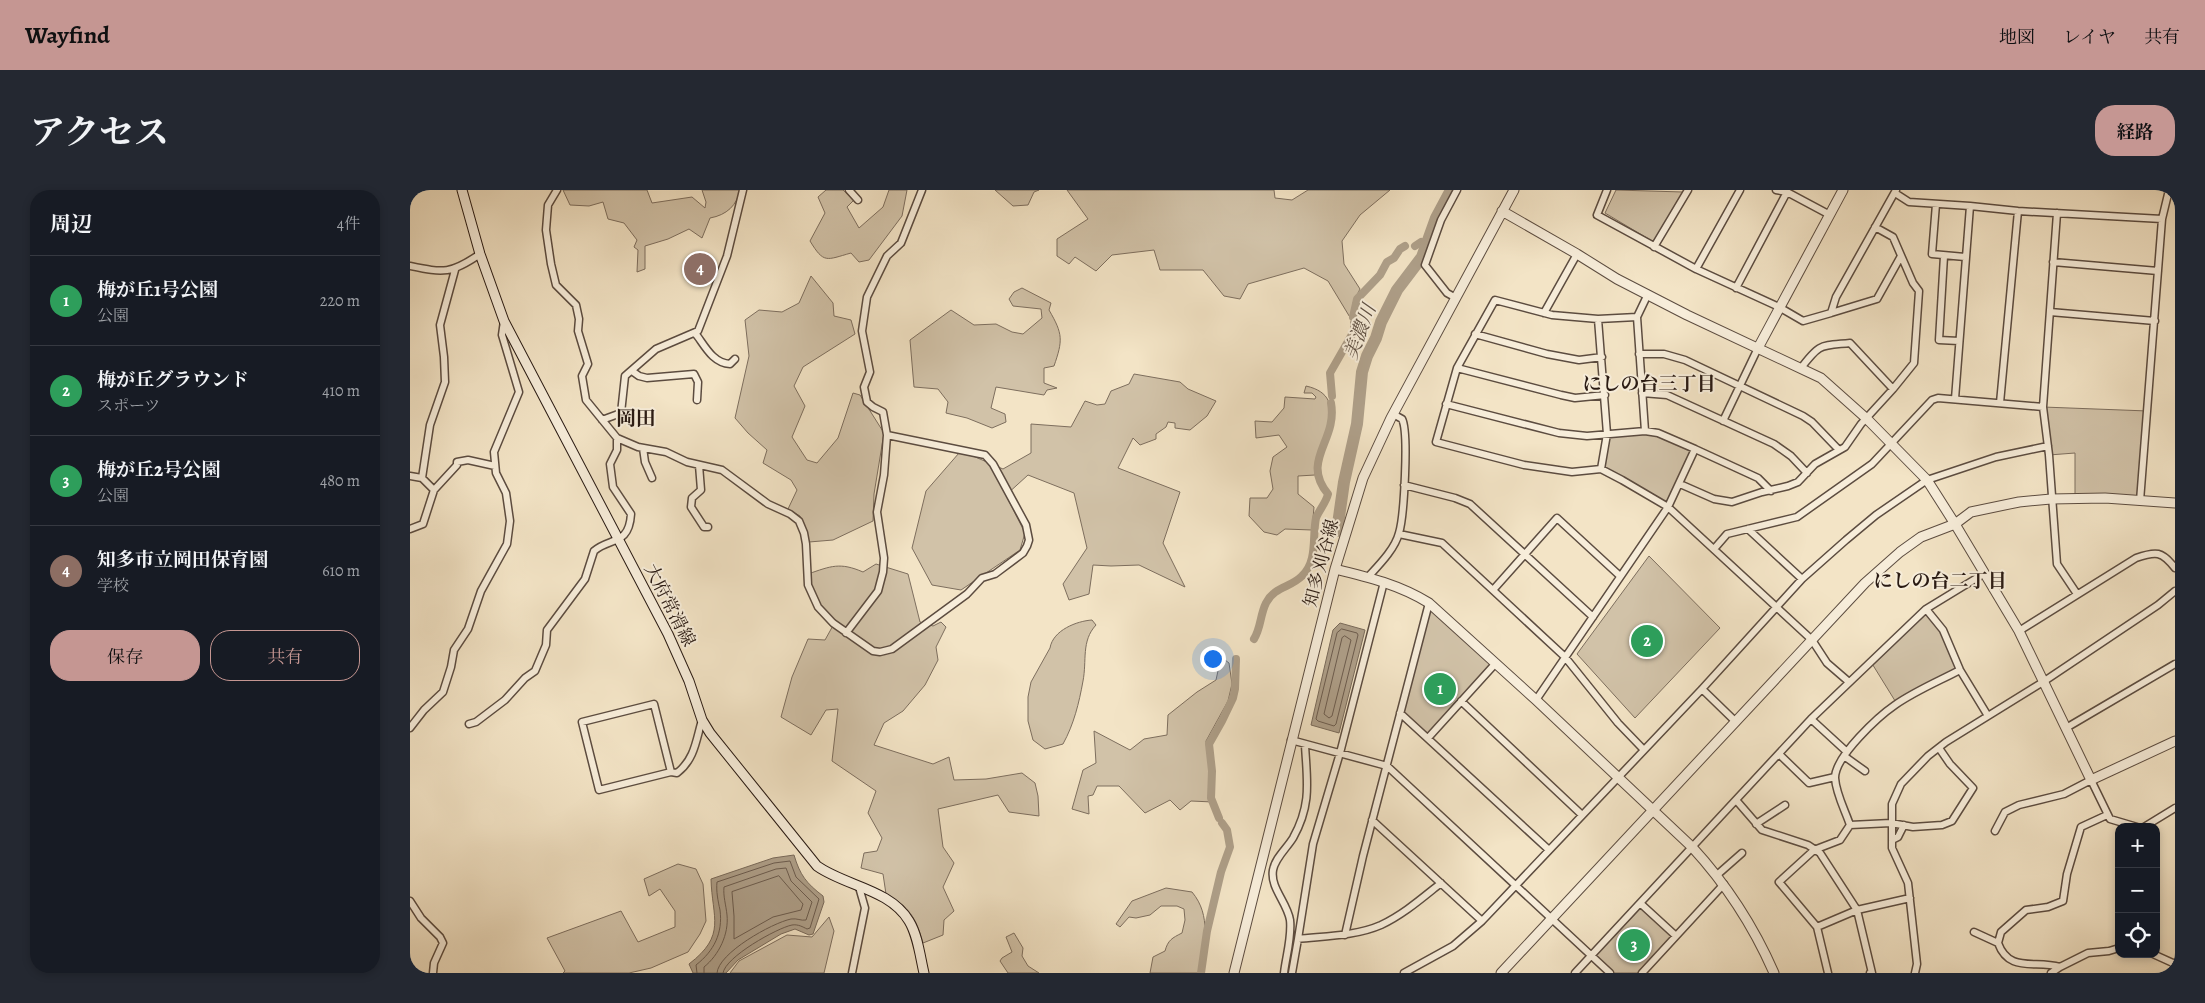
<!DOCTYPE html>
<html lang="ja">
<meta charset="utf-8">
<style>
:root{--surface:#171b24;--page:#242831;--text:#f1f3f6;--muted:#9ea1a6;--line:#363941;--accent:#c59692}
body{margin:0;font-family:Alegreya,"Noto Serif JP",serif;background:var(--page);color:var(--text)}
.controls{position:absolute;right:15px;bottom:15px;display:grid;overflow:hidden;border-radius:10px;box-shadow:0 2px 8px #0003}
.controls button{width:45px;height:45px;display:grid;place-items:center;padding:0;border:0;border-bottom:1px solid var(--line);background:var(--surface);color:var(--text);font:25px sans-serif}
.you{position:absolute;left:802px;top:468px;width:18px;height:18px;margin:-12px;border:4px solid #fff;border-radius:50%;background:#1a73e8;box-shadow:0 0 0 8px #1a73e833}
.badge{display:grid;place-items:center;width:32px;height:32px;border-radius:50%;background:var(--accent);color:#fff;font-size:16px;font-weight:700}
.pin{position:absolute;translate:-50% -50%;border:2px solid #fff;box-shadow:0 1px 5px #0006}
.list{margin:0;padding:0;list-style:none}
h2{display:flex;justify-content:space-between;align-items:center;height:65px;margin:0;padding:0 20px;font-size:21px}
h2 small{font-size:16px;font-weight:400;color:var(--muted)}
.list li{display:grid;grid-template-columns:32px 1fr auto;gap:15px;align-items:center;box-sizing:border-box;height:90px;padding:0 20px;border-top:1px solid var(--line)}
.list b{display:block;font-size:19px;white-space:nowrap}
.list p{margin:0;font-size:16px;white-space:nowrap;color:var(--muted)}
.list em{font-size:16px;font-style:normal;color:var(--muted)}
.actions{display:flex;gap:10px;padding:15px 20px}
.actions a{flex:1;padding:11px 0;border:1px solid var(--accent);border-radius:20px;text-align:center;font-size:18px;color:var(--accent)}
.actions .main{background:var(--accent);color:#111}
.icon{flex:none;width:28px;height:28px;fill:none;stroke:currentColor;stroke-width:2;stroke-linecap:round;stroke-linejoin:round}
.map{position:relative;flex:none;width:1765px;height:783px;overflow:hidden;border-radius:20px}
header{display:flex;align-items:center;gap:30px;box-sizing:border-box;height:70px;padding:0 25px;background:var(--accent);color:#111}
header strong{font-size:24px}
nav{display:flex;gap:28px;margin-inline-start:auto;font-size:18px}
.intro{display:flex;align-items:center;justify-content:space-between;box-sizing:border-box;height:120px;padding:0 30px}
h1{margin:0;font-size:35px}
.button{padding:12px 22px;border-radius:20px;background:var(--accent);color:#111;font-size:18px;font-weight:700}
main{display:flex;gap:30px;padding:0 30px}
aside{flex:1;background:var(--surface);border-radius:20px;box-shadow:0 2px 8px #0003}
.map>svg:first-child{display:block}
.green{fill:#d1c2a8;stroke:#7d6e5e}
.water{fill:#ae9f89;stroke:#796a5a}
.lines{fill:none;stroke-linecap:round;stroke-linejoin:round}
.shore{stroke:#6c5c4e;stroke-width:1}
.canal{stroke:#ae9f89;stroke-width:8}
.river{stroke:#ae9f89;stroke-width:12}
.minor-casing{stroke:#5c4c40;stroke-width:9}
.tertiary-casing{stroke:#5c4c40;stroke-width:11}
.secondary-casing{stroke:#291a13;stroke-width:11}
.minor{stroke:#f7edda;stroke-width:6}
.tertiary{stroke:#f7edda;stroke-width:9}
.secondary{stroke:#f7edda;stroke-width:9}
.labels{text-anchor:middle;dominant-baseline:central;stroke-width:4;stroke-linejoin:round;paint-order:stroke}
.street-label{font-size:18px;fill:#291a13;stroke:#f7edda}
.water-label{font-size:19px;font-style:italic;fill:#5e4f42;stroke:#f7edda}
.neighbourhood-label{font-size:19px;font-weight:bold;fill:#291a13;stroke:#f7edda}
.quarter-label{font-size:20px;font-weight:bold;fill:#291a13;stroke:#f7edda}
</style>
<header>
<strong>Wayfind</strong>
<nav><a>地図</a><a>レイヤ</a><a>共有</a></nav>
</header>
<div class="intro"><h1>アクセス</h1><a class="button">経路</a></div>
<main>
<aside>
<h2>周辺<small>4件</small></h2>
<ul class="list">
<li><span class="badge" style="background:#2e9e5b">1</span><div><b>梅が丘1号公園</b><p>公園</p></div><em>220 m</em></li>
<li><span class="badge" style="background:#2e9e5b">2</span><div><b>梅が丘グラウンド</b><p>スポーツ</p></div><em>410 m</em></li>
<li><span class="badge" style="background:#2e9e5b">3</span><div><b>梅が丘2号公園</b><p>公園</p></div><em>480 m</em></li>
<li><span class="badge" style="background:#8d6e63">4</span><div><b>知多市立岡田保育園</b><p>学校</p></div><em>610 m</em></li>
</ul>
<div class="actions"><a class="main">保存</a><a>共有</a></div>
</aside>
<div class="map">
<svg width="1765" height="783" viewBox="0 0 1765 783">
<rect width="100%" height="100%" fill="#f3e4c6"/>
<filter id="stains"><feTurbulence type="fractalNoise" baseFrequency=".004" numOctaves="4"/><feColorMatrix values="0 0 0 0 .2 0 0 0 0 .09 0 0 0 0 .02 0 0 0 .5 -.17"/></filter>
<radialGradient id="worn" r=".72"><stop offset=".6" stop-color="#630" stop-opacity="0"/><stop offset="1" stop-color="#630" stop-opacity=".3"/></radialGradient>
<path class="green" d="M153,0H237L242,13L282,7L295,18L296,12L292,0H330C327,15 317,25 300,28L292,48L279,39L258,49L235,56V79L227,82L228,60L224,57L227,50L214,33L198,29L193,12L179,16L160,15Z
M416,0H433L444,10L437,17L449,38L473,17L479,0H497L492,26L459,70L449,72L441,63C416,70 414,74 400,51L415,23L408,7Z
M585,0H629L624,2L618,15L603,16Z
M657,0H864L865,8L882,10L898,0H980L950,25L932,51L934,74L950,99L943,113L941,129L918,91L894,78L838,94L830,109L814,106L793,80H750L744,60L702,65L686,81L665,67L659,74L647,66V49L678,29Z
M1206,0L1273,2L1247,54L1195,23Z
M401,86L423,113L424,126L441,130L445,144L393,177L384,196L395,216L382,247L397,270L407,273L428,248L443,203L450,205L474,243L464,304L463,331L423,350L399,352L390,326L378,319L387,300L381,290L353,273L357,260L338,243L325,228L339,166L335,130L349,120L372,122L389,113Z
M612,98L641,113L639,120C653,144 653,150 644,176L634,178V193L647,198L637,200L634,205L586,197L581,218L595,224L596,232L582,238L557,228L536,223L538,212L528,199L504,197L500,150L541,120L564,135L586,134L602,142L613,144L632,128L631,119L603,116L599,109L604,102Z
M724,184L770,192L778,199L806,211L797,226L780,240L765,238V233L758,232L756,237L746,244V249L730,255L723,248L708,278L770,302L753,353L775,397L729,375L701,376L683,375L679,404L659,410L653,394L677,358L664,303L618,285L596,305L615,343L610,360L551,400L522,395L502,358L516,301L549,263L563,266L593,279L621,263V234L661,237L675,211L687,215L695,214L701,201L719,194Z
M896,196C945,207 905,255 905,285L888,286V304L904,317L902,340L875,339L867,345L854,342L839,326L840,308H857L863,299L860,281L863,267L877,257L869,245L846,248L845,231L862,232L874,218L875,207L905,209L906,207L902,203H894Z
M1633,217L1738,221L1730,311L1665,308V263L1639,265Z
M1235,241L1285,259L1258,317L1191,279L1197,244Z
M1239,366L1310,438L1225,528L1167,464Z
M466,374L498,384L510,432L523,436L531,432L536,437L526,457L528,470L515,495L493,521L474,533L464,555L523,574L539,567L544,590L576,589L612,583L625,593L628,606L629,626L599,622L588,605L528,619L533,657L544,673L533,697L544,721L534,730L533,745L513,753C506,727 499,717 476,704L473,684L451,678L454,663L467,661L472,648L458,623L466,601L422,571L428,519L416,520L401,545L371,527L382,487L398,449L415,450L425,432C410,420 402,403 398,384C421,376 430,372 453,382Z
M1019,413L1085,474L1018,548L990,523Z
M1516,419L1533,440L1550,480L1487,514L1461,472Z
M682,430L686,435C671,451 677,471 673,491C669,513 664,534 653,554L635,559L623,550L618,531V507L621,492L640,458C643,440 667,431 682,430Z
M811,467L819,473L822,494L818,511L796,551L803,612L781,611L770,620L760,610L735,623L709,596H687L683,605L678,606L679,624L662,619L673,580L686,573L684,541L720,560L734,549L757,545L758,525L787,502L806,490Z
M268,674L286,679L293,694L296,731L290,744L278,762L241,778L219,783H153L155,781L137,748L211,721L228,752L265,737V721L250,699L239,706L234,689Z
M756,698L782,702C802,726 794,754 790,783H740L743,767L755,761C758,750 762,748 772,743L775,730L774,719L767,716H751L740,725L726,728L719,727L710,737L706,734L722,711Z
M1230,719H1233L1260,744L1261,747L1227,783H1204L1187,767V764Z
M419,727L424,741L414,783H320L329,771L377,745L402,747Z
M604,743L613,758L612,766L618,776L629,783H598L590,771L592,768L602,762L596,747Z"/>
<path class="water" d="M930,433L955,440L929,543L901,535L923,440Z
M384,665C390,685 396,693 413,706L414,712L403,744L399,745L385,739L371,744L328,770L316,783H283L279,774C317,745 302,728 301,689L363,668Z"/>
<g class="lines">
<path class="shore" d="M932,439L947,443L948,445L926,534L924,536L908,531L906,529L927,443Z
M935,446L941,450L922,526L919,528L914,524L932,448Z
M369,686L393,714L391,720L363,727L324,749V726L322,702Z
M287,783L286,775C304,761 313,743 310,720C308,711 306,701 307,692L364,673L380,671L386,687L409,709L400,738L397,739C393,737 388,734 382,735C367,738 315,767 313,783
M294,783V777C309,765 319,744 317,725C316,715 313,706 314,697L366,679L376,678L381,691L402,712L396,730C391,731 387,728 381,729C362,733 308,763 307,783"/>
<path class="canal" d="M1005,56L1011,52
M943,127L947,109L970,85L977,72L984,68L990,59L995,56
M922,206L920,183L944,141V133
M844,449C851,438 850,425 856,413C865,396 880,398 892,386C908,371 902,347 906,328C909,320 916,313 918,304C890,270 928,251 921,213
M809,628L801,608L802,581L799,554L812,531L823,508L825,499L826,469
M791,783L797,741L811,682L820,657L817,640L812,633"/>
<path class="river" d="M927,341L934,292L947,234L952,182L957,166L966,148L971,132L987,100L1012,67L1026,28L1041,0"/>
<defs>
<path id="minor" d="M147,0L138,15L136,40L141,74L146,95L166,115L169,129L168,141L178,174L172,186L176,210L207,248L228,257L256,262L277,272L312,280L358,314L380,324L389,331L394,343L396,354L398,395L408,417L423,433L463,461L470,462L482,459L557,404L572,388L585,384L613,363L617,356L619,350L616,335L583,274L575,265L477,245
M439,0L448,10
M1197,0L1187,25L1286,79L1369,117L1393,131L1421,123L1426,107L1486,0
M1366,0L1377,2L1420,25
M1485,3L1499,12L1560,16
M1526,14L1522,64L1555,67
M1647,23L1633,217L1639,265L1647,374L1667,404
M1244,57L1278,0
M1534,66L1529,150L1549,151
M1643,72L1748,81
M0,76C34,83 41,84 70,64
M1286,79L1330,0
M1326,98L1377,2
M1046,108L1037,103L1015,75L1031,30L1047,0
M1640,122L1745,131
M1134,123L1167,64
M1421,123L1467,109L1491,66
M1188,129L1227,127
M285,143C294,154 302,173 320,174L325,169
M1065,144L1137,164L1169,170L1192,167
M1229,164H1254L1275,170L1393,226L1402,232L1429,260
M1047,178L1151,205L1165,208L1195,205
M1391,178C1410,153 1410,156 1440,153L1483,199
M222,181L229,186L237,188L284,184L288,192L287,210
M1232,203L1257,205L1364,254L1381,266L1397,283
M1545,209L1560,16L1608,21L1752,29
M1590,213L1608,21
M1036,214L1149,243L1177,246L1235,241L1248,243L1285,259L1258,317L1126,510
M192,230L211,223L215,186L246,159L288,141L317,66L333,0
M1313,231L1348,158
M1235,241L1227,127L1238,104
M233,258L235,272L242,288
M1285,259L1348,288L1361,301
M289,275L291,300L282,308L281,317L294,337H298
M1191,279L1197,244L1188,129L1142,125L1085,110L1047,178L1026,252L1114,275L1162,282L1191,279L1212,290L1258,317L1402,450L1417,473L1439,492
M0,286L12,288L24,300
M12,288L20,235L35,192L34,167L30,135L45,80
M1270,294L1304,309L1322,312L1352,302L1378,296L1388,292L1405,274L1435,257L1451,234L1483,199L1504,173L1509,101L1503,93L1483,47L1465,37
M994,295L1045,308L1060,314L1183,427
M1730,311L1752,29L1759,0
M0,339L13,334L24,300L47,275V272L58,270L85,276
M1338,339L1392,389
M989,344L1032,353L1155,467L1208,533L1234,560
M1304,359L1317,344L1387,327L1462,274L1522,210L1528,208L1633,217
M958,387C969,375 985,359 989,343C994,327 999,242 992,229L983,224
M1083,400L1147,328L1210,386
M1516,419L1533,440L1550,480L1578,526
M1609,441L1726,368C1746,361 1752,361 1765,378
M436,443L468,401L473,382L474,368L467,322L474,285L477,245L473,222L463,217L457,212L454,197L460,182L452,141L457,107L477,66L491,53L512,0
M1292,499L1326,532
M1051,511L1172,625
M244,514L261,582L189,600L172,532Z
M990,523L1139,660
M1401,529L1437,562
M59,534L66,532L95,510L115,488L125,481L136,455L137,440L175,389L184,361C200,347 219,356 221,324L203,297L200,274L207,260V248
M0,538L14,520L33,502L41,477L44,460L58,439L71,401L97,354L100,331L96,303L86,283L84,262L109,202L92,145L94,131
M1656,538L1765,474
M1018,548L1085,474
M881,550L977,576L1200,783
M1529,558L1540,574L1563,598L1542,631L1532,635L1503,637L1481,633L1440,635C1435,620 1426,604 1425,588C1425,566 1469,526 1485,515C1505,501 1529,491 1550,480
M1369,564L1399,593L1425,587
M1434,566L1455,581
M261,582L267,583C285,569 286,550 292,530
M1326,610L1352,640L1398,655L1410,663L1447,720L1462,783H1460
M962,630L1072,731
M1346,634L1375,615
M1734,637L1765,618
M1585,641L1595,622L1609,615L1654,604L1681,590L1700,629L1727,637
M1482,650L1488,647L1494,635
M1307,685L1332,663
M0,711L11,728L30,747L33,753L24,773L23,783
M1230,713L1266,746
M1407,737L1447,720L1500,708
M1564,742L1588,753
M935,745L953,666L1019,413
M888,749L903,654L930,563L974,392
M1743,764L1765,774
M1650,777L1678,763L1699,761L1709,758
M442,783L455,718L449,697
M874,783C876,766 882,747 880,730C877,712 860,698 863,680C865,668 877,658 883,648C902,614 897,591 895,555
M882,783L888,749C915,746 946,746 971,735C994,724 1012,708 1031,693
M994,783L1043,756L1072,731L1292,499L1392,389L1436,350L1466,325L1517,290L1586,267L1638,256
M1165,783L1401,529L1516,419L1575,383
M1232,783L1314,694
M1418,783L1407,737L1369,692L1404,660L1430,650L1440,635
M1505,783L1507,774L1498,693L1482,658V614L1491,594L1518,566L1536,552L1633,492L1748,415L1765,401
M1641,783L1650,777C1624,770 1599,783 1588,753L1591,742L1616,720L1638,717L1653,711L1657,684L1671,637L1697,625"/>
<path id="tertiary" d="M1092,21L1167,64L1207,89L1277,125L1411,188L1457,229L1517,290L1545,334L1609,441L1681,590L1765,551
M1348,158L1433,0
M925,379C958,387 990,395 1019,413L1126,510L1282,657C1317,695 1343,735 1364,783
M824,783L925,379L953,288L981,228L1104,0
M1091,783L1455,393L1490,362L1511,347L1545,334L1561,322L1609,312L1641,309L1695,308L1765,313"/>
<path id="secondary" d="M52,0L70,64L94,131L258,444L279,491L292,530L300,543L407,676C435,696 480,699 499,731C508,746 510,766 514,783"/>
</defs>
<use href="#minor" class="minor-casing"/>
<use href="#tertiary" class="tertiary-casing"/>
<use href="#secondary" class="secondary-casing"/>
<use href="#minor" class="minor"/>
<use href="#tertiary" class="tertiary"/>
<use href="#secondary" class="secondary"/>
</g>
<g class="labels">
<g class="street-label">
<text transform="translate(911 373) rotate(-75)">知多刈谷線</text>
<text transform="translate(260 415) rotate(63)">大府常滑線</text>
</g>
<g class="water-label">
<text transform="translate(950 142) rotate(-69)">美濃川</text>
</g>
<g class="neighbourhood-label">
<text x="1239" y="194">にしの台三丁目</text>
<text x="1530" y="391">にしの台二丁目</text>
</g>
<g class="quarter-label">
<text x="226" y="228">岡田</text>
</g>
</g>
<rect width="100%" height="100%" filter="url(#stains)"/>
<rect width="100%" height="100%" fill="url(#worn)"/>
</svg>
<div class="controls">
<button>+</button>
<button>−</button>
<button><svg class="icon" aria-label="locate" viewBox="0 0 24 24"><circle cx="12" cy="12" r="6"/><path d="M12 2v4M12 18v4M2 12h4M18 12h4"/></svg></button>
</div>
<div class="you"></div>
<div class="pin badge" style="left:1030px;top:499px;background:#2e9e5b">1</div>
<div class="pin badge" style="left:1237px;top:451px;background:#2e9e5b">2</div>
<div class="pin badge" style="left:1224px;top:755px;background:#2e9e5b">3</div>
<div class="pin badge" style="left:290px;top:79px;background:#8d6e63">4</div>
</div>
</main>
